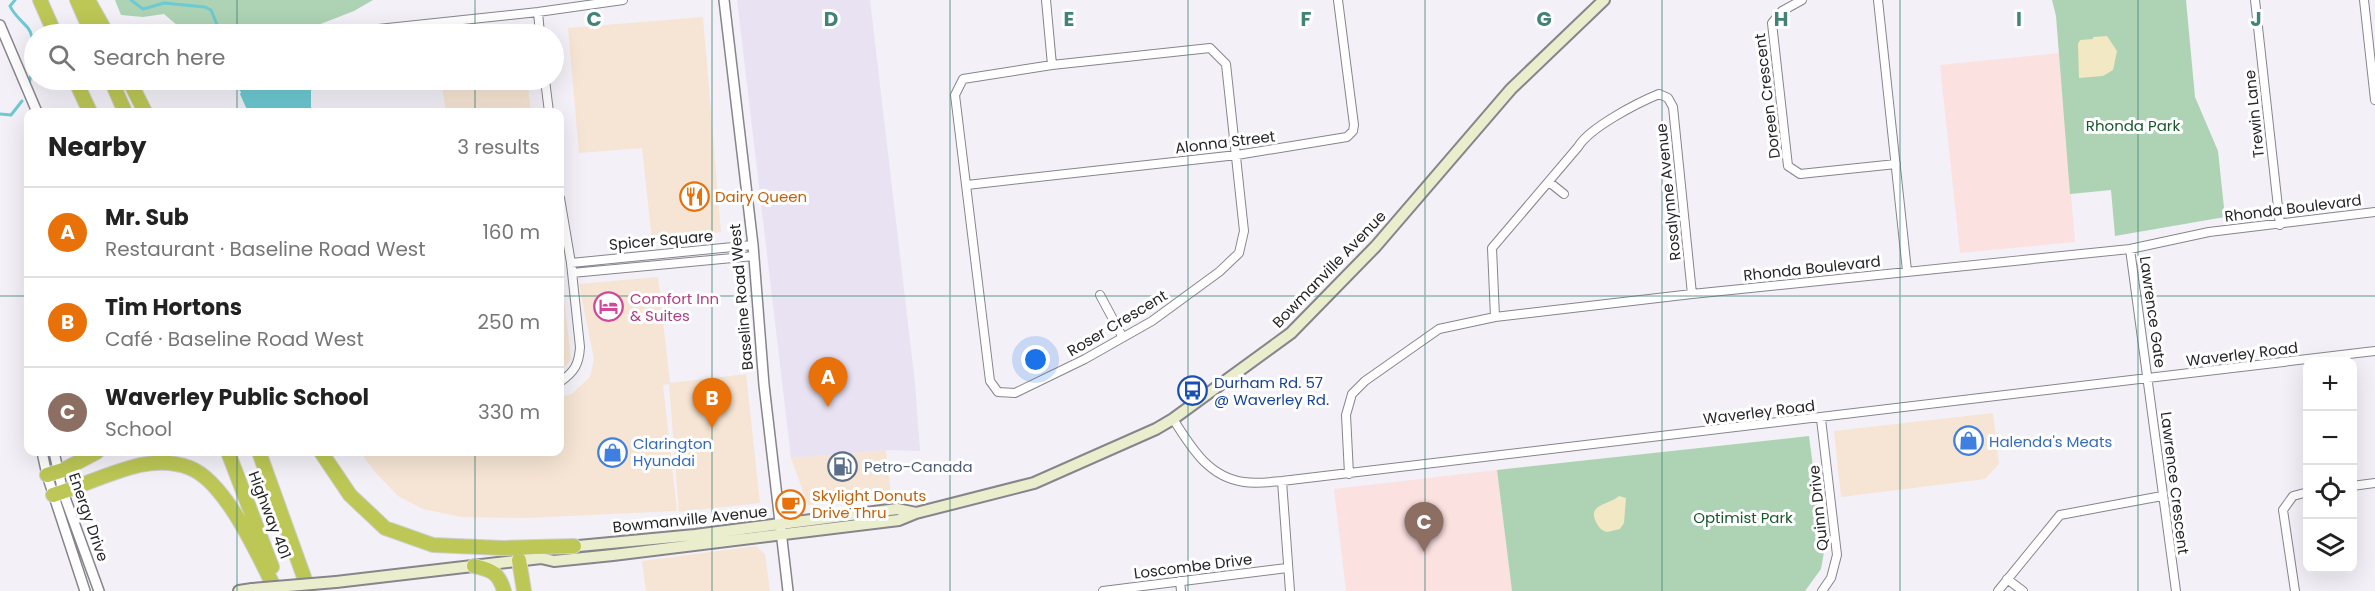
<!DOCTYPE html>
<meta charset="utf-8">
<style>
:root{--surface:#fff;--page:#f6f6f6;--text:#222;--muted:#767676;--line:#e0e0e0;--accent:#7c3aed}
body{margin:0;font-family:Poppins,sans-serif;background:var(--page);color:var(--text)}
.controls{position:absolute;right:18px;bottom:18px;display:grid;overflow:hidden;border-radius:12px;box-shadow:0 6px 24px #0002}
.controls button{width:54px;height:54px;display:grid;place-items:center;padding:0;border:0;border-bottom:2px solid var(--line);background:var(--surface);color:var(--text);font:30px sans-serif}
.you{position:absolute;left:1036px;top:360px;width:21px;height:21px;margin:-15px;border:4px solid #fff;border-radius:50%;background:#1a73e8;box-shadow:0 0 0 9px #1a73e833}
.badge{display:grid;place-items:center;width:39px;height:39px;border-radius:50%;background:var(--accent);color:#fff;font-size:20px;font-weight:700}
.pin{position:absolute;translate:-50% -50px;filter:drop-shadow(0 2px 3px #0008)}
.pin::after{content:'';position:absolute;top:32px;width:21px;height:18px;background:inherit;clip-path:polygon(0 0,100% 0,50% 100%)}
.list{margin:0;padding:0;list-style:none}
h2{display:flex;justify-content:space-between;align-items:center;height:78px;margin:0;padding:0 24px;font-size:26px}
h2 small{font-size:20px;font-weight:400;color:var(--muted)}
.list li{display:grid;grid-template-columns:39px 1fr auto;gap:18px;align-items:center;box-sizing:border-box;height:90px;padding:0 24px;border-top:2px solid var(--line)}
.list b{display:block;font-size:22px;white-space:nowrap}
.list p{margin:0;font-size:20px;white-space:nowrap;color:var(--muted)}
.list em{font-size:20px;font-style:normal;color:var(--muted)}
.icon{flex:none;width:33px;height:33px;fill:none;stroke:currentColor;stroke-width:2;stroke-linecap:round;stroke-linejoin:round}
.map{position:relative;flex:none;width:2375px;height:591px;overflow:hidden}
.search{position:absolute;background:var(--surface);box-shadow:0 6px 24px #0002;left:24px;top:24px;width:540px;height:66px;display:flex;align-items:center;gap:15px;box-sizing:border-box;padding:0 21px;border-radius:33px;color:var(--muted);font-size:22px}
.panel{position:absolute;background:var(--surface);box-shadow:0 6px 24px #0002;left:24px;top:108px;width:540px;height:348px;border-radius:12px}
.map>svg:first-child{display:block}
.commercial{fill:#f6e5d4}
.built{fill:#e8e2f2}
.education{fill:#fce1e1}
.green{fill:#add3b4}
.sand{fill:#f2e8c3}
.water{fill:#6dc9d2}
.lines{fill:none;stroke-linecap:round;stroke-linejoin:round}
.stream{stroke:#6dc9d2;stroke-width:3}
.minor-casing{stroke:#87848c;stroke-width:10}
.tertiary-casing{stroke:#87848c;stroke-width:12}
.secondary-casing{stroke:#87848c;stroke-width:14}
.motorway-casing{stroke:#cfcfd0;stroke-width:16}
.minor{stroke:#fff;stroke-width:8}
.tertiary{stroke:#fff;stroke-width:9}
.secondary{stroke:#ebeecc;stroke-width:10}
.motorway{stroke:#bcc755;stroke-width:14}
.secondary-bridge-casing{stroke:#87848c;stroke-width:14;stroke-linecap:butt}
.secondary-bridge{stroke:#ebeecc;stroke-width:10}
.grid{fill:none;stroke:#418376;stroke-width:1.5;stroke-opacity:0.55}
.labels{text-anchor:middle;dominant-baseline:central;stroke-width:6;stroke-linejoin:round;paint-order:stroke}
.street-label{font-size:15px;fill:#262528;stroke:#fff}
.park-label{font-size:15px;fill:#18582d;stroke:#fff}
.food-label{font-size:15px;fill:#c56008;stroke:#fff;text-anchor:start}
.hotel-label{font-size:15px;fill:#b23c85;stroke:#fff;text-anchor:start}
.transit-label{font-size:15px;fill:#164399;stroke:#fff;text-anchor:start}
.shop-label{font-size:15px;fill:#366cbe;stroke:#fff;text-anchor:start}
.service-label{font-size:15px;fill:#4e5e75;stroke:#fff;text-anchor:start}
.grid-label{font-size:20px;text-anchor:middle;font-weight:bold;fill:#418376;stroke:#fff;stroke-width:6;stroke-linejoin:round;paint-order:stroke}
</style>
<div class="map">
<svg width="2375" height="591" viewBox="0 0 2375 591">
<rect width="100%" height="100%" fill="#f3f0f8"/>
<path class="commercial" d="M703,17L721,232L652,240L642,148L579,153L568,28Z
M441,80H527L531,112H446Z
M560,262L571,360L560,371Z
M658,277L670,383L746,374L760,503L679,512L669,384L663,385L677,511L524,518L461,517L423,509L398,496L376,473L360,452H560V397L572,394L590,377L594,359L579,284Z
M1993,413L1999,464L1985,479L1841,497L1834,431Z
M886,450L891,495L808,505L791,458Z
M756,546L765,554L770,591H646L642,561Z"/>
<path class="built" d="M737,0H870L915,383L920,451L886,450L791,458Z"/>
<path class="education" d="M2059,53L2075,242L1960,253L1940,65Z
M1497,470L1512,591H1346L1334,489Z"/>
<path class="green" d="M115,0H373L354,11L318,25L229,34L185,32L164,14L143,17L121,15Z
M2052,0H2186L2195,97L2218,151L2225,217L2115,236L2111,190L2070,194L2056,16Z
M1809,436L1824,552L1821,569L1805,591H1512L1497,470Z"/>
<path class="sand" d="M2107,36L2117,51L2113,70L2103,76L2079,78L2078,44L2080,40L2093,39V37Z
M1619,496L1626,498L1624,523L1620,529L1607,532C1601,530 1599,528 1596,522C1587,504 1609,505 1619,496Z"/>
<path class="water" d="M305,82L311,85V112H248L240,94L244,88Z"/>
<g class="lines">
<path class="stream" d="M15,0L10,6C14,15 22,21 28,28C37,39 32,71 29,85
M131,0L143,9L164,3L205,7L211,10L221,34
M232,80L242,91
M0,114L11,115L22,101"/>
<defs>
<path id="minor" d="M1046,0L1052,65
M1802,0L1782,11L1772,23L1788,166L1800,174L1896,164
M1878,0L1907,271
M2255,0L2280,225
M2364,0L2375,100
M538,12L540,34
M331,34L538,12L623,0
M1210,48L1226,64L1244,231L1239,253L1219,272L1152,321L1085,359L1015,393L998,392L990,381L955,95L963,79L1052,65Z
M545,80L549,112
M1549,182L1564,194
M967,185L1237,155L1347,137L1353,131L1354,125L1338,0
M560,198L571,263L580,347C579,365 574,372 560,382
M2130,249L2176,591
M571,263L753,245
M572,273L754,256
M1100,295L1122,336
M1495,317L1492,248L1578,147C1589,128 1637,103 1659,94L1668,98L1673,107L1692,294
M1173,419C1191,447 1208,477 1244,482C1256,484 1270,482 1282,481L2375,351
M1821,419L1837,555L1831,578L1822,591
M1349,474L1346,415L1352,394L1365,381L1439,329L1495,317L1692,294L2130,249L2209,232L2375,212
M1282,481L1290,591
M2352,486L2375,483
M2007,579L2023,591
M1180,581L1181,591
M1103,591L1287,568
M1998,591L2060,515L2162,496
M2295,591L2283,510L2293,496L2308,492"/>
<path id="tertiary" d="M724,0L753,245L764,385L788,591
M0,25L37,112
M42,452L47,475L85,591
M54,452L63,492L99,591"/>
<path id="secondary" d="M568,547L695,535L897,509L916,513
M336,582L541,558L554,561L613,555L899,520L916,513L1034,483L1156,429L1173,419L1291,333L1376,246L1511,89L1604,0
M239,591L252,589"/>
<path id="motorway" d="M40,0L55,34
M77,0L92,34
M88,0L107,34
M75,80L90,112
M111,80L125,112
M129,80L145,112
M228,452L272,567
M259,452L309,591
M321,452L350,495L385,528L433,545L503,548L574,546
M47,475L63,470L97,452
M53,495C82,486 110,472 140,465C156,462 175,462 190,468C226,482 259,557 276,591
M519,560L524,591
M474,566C492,570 499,573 504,591"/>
</defs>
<use href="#minor" class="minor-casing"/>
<use href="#tertiary" class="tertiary-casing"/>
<use href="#secondary" class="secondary-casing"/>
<use href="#motorway" class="motorway-casing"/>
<use href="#minor" class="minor"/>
<use href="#tertiary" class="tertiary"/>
<use href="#secondary" class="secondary"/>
<use href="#motorway" class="motorway"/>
<defs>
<path id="secondary-bridge" d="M252,589L336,582"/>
</defs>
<use href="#secondary-bridge" class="secondary-bridge-casing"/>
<use href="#secondary-bridge" class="secondary-bridge"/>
</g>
<path class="grid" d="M237,0V34M475,0V34M712,0V591M950,0V591M1188,0V591M1425,0V591M1662,0V591M1900,0V591M2138,0V591M237,80V112M475,80V112M0,296H28M560,296H2375M237,452V591M475,452V591"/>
<defs>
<symbol id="restaurant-ring" viewBox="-11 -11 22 22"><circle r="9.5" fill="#fff" stroke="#e8710a" stroke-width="1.5"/><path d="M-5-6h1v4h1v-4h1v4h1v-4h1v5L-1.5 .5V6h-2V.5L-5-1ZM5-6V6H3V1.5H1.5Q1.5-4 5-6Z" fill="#e8710a"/></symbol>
<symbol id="hotel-ring" viewBox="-11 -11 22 22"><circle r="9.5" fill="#fff" stroke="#d1479c" stroke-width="1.5"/><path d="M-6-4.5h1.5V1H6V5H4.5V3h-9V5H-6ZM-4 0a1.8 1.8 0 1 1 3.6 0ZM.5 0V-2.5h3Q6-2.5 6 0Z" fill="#d1479c"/></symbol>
<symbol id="bus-ring" viewBox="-11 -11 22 22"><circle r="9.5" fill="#fff" stroke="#1a4fb4" stroke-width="1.5"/><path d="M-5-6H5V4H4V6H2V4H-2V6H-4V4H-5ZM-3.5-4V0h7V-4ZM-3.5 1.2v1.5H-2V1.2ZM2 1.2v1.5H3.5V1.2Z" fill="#1a4fb4"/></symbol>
<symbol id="shop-ring" viewBox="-11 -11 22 22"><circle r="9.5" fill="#fff" stroke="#3f7fe0" stroke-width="1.5"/><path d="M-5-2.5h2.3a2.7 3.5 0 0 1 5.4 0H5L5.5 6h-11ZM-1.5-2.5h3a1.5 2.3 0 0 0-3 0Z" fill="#3f7fe0"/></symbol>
<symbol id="fuel-ring" viewBox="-11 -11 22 22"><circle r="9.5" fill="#fff" stroke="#5c6f8a" stroke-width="1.5"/><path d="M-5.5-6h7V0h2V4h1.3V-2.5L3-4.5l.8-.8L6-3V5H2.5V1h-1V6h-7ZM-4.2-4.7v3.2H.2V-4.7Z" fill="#5c6f8a"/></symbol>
<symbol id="cafe-ring" viewBox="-11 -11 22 22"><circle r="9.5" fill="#fff" stroke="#e8710a" stroke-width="1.5"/><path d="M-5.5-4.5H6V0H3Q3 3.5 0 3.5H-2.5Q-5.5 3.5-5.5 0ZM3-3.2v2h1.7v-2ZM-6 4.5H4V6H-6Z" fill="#e8710a"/></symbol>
</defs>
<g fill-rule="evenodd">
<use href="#restaurant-ring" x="678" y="180" width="33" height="33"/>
<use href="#hotel-ring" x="592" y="290" width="33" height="33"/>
<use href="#bus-ring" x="1176" y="374" width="33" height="33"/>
<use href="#shop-ring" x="1952" y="424" width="33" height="33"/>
<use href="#shop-ring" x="596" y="436" width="33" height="33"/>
<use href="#fuel-ring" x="826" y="450" width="33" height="33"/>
<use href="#cafe-ring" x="774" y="488" width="33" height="33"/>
</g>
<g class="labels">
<g class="street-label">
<text transform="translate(1767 96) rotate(-97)">Doreen Crescent</text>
<text transform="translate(2254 114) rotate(-96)">Trewin Lane</text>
<text transform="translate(1225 142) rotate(-7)">Alonna Street</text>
<text transform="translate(1668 192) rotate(-96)">Rosalynne Avenue</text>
<text transform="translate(2293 208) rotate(-7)">Rhonda Boulevard</text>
<text transform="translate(661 240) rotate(-5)">Spicer Square</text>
<text transform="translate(1812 268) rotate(-6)">Rhonda Boulevard</text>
<text transform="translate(1329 269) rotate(-46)">Bowmanville Avenue</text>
<text transform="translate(741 297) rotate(-95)">Baseline Road West</text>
<text transform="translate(2153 312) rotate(82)">Lawrence Gate</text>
<text transform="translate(1117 323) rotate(-31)">Roser Crescent</text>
<text transform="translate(2242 354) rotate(-7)">Waverley Road</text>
<text transform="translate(1759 412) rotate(-7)">Waverley Road</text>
<text transform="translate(2175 483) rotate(83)">Lawrence Crescent</text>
<text transform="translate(1818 508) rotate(-96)">Quinn Drive</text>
<text transform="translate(270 515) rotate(69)">Highway 401</text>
<text transform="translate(89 517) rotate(71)">Energy Drive</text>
<text transform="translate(690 519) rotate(-6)">Bowmanville Avenue</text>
<text transform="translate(1193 566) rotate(-7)">Loscombe Drive</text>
</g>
<g class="park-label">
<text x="2133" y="125">Rhonda Park</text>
<text x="1743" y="517">Optimist Park</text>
</g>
<g class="food-label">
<text x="715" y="196">Dairy Queen</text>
<text x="812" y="495">Skylight Donuts<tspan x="812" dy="17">Drive Thru</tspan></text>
</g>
<g class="hotel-label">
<text x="630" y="298">Comfort Inn<tspan x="630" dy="17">&amp; Suites</tspan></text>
</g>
<g class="transit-label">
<text x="1214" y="382">Durham Rd. 57<tspan x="1214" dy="17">@ Waverley Rd.</tspan></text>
</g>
<g class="shop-label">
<text x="1989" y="441">Halenda's Meats</text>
<text x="633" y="443">Clarington<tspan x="633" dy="17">Hyundai</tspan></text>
</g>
<g class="service-label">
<text x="864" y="466">Petro-Canada</text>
</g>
</g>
<g class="grid-label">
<text x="594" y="26">C</text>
<text x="831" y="26">D</text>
<text x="1069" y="26">E</text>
<text x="1306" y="26">F</text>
<text x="1544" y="26">G</text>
<text x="1781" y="26">H</text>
<text x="2019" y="26">I</text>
<text x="2256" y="26">J</text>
</g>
</svg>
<div class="controls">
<button>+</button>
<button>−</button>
<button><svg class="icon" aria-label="locate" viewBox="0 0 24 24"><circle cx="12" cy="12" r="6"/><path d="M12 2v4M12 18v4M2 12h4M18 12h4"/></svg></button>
<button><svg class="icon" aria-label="layers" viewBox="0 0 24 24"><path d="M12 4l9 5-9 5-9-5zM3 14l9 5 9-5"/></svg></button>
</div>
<div class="you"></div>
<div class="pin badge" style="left:828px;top:407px;background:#e8710a">A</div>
<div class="pin badge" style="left:712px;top:428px;background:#e8710a">B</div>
<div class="pin badge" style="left:1424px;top:552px;background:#8d6e63">C</div>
<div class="search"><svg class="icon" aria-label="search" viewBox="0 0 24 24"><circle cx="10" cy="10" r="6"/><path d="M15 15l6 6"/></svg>Search here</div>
<section class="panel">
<h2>Nearby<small>3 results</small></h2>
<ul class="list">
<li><span class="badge" style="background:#e8710a">A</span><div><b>Mr. Sub</b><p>Restaurant · Baseline Road West</p></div><em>160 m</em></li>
<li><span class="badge" style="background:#e8710a">B</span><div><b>Tim Hortons</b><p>Café · Baseline Road West</p></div><em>250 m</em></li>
<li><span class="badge" style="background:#8d6e63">C</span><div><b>Waverley Public School</b><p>School</p></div><em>330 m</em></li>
</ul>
</section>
</div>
